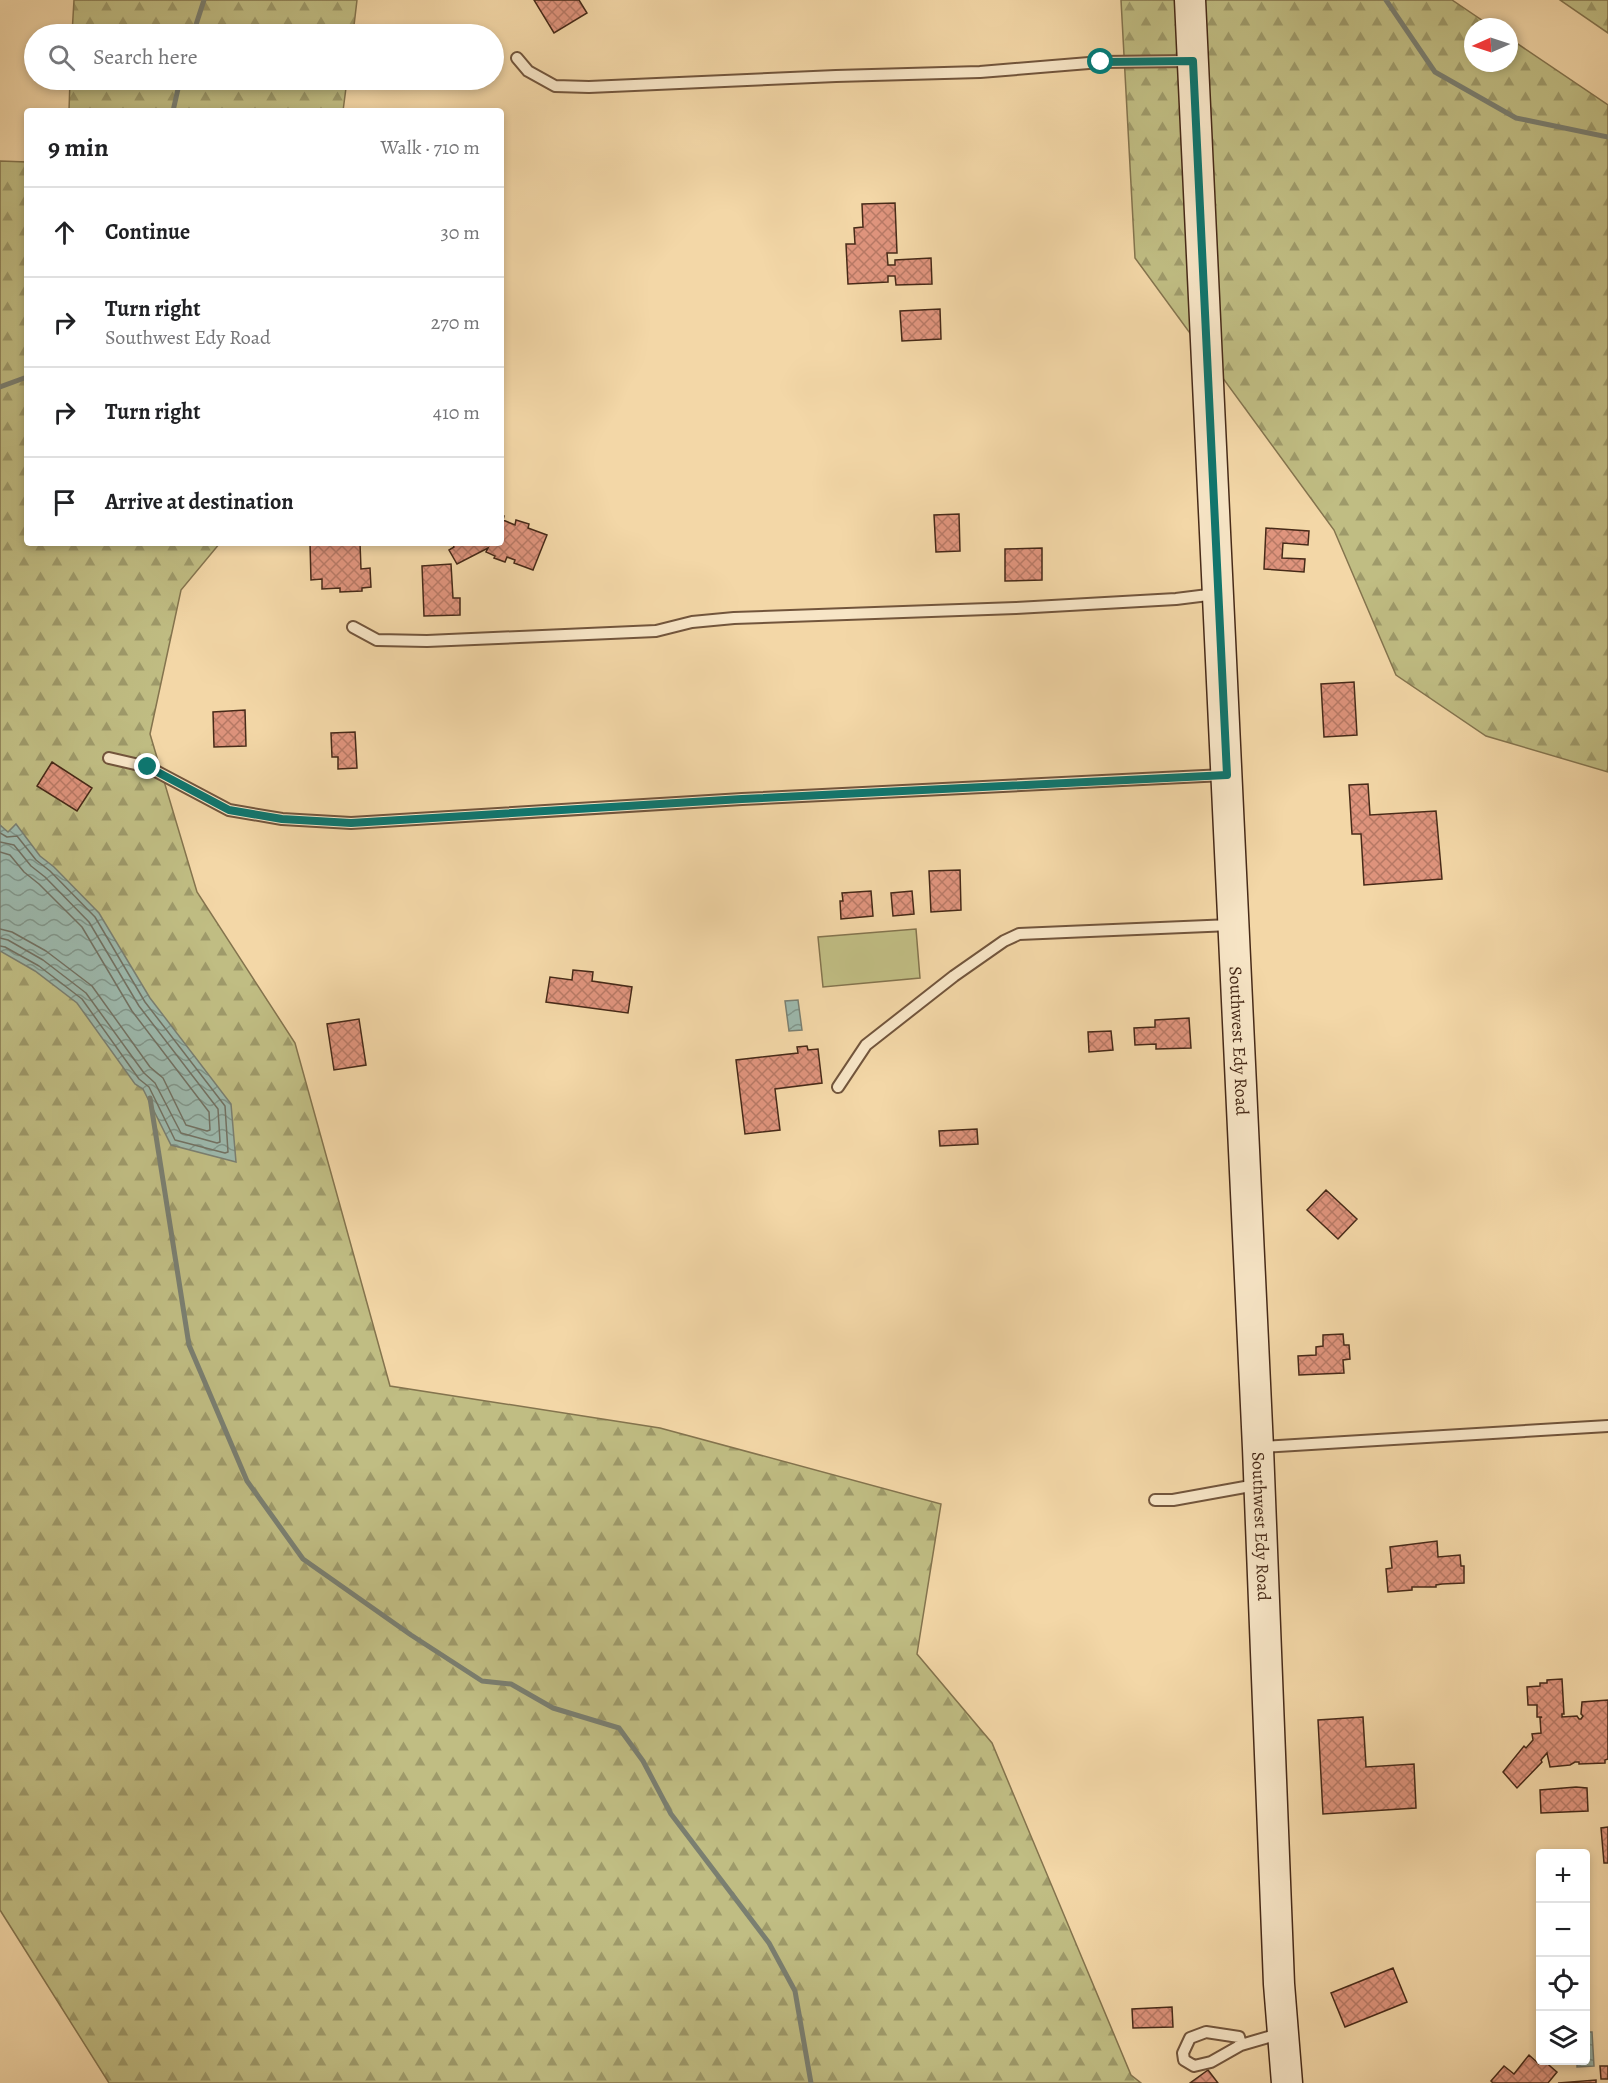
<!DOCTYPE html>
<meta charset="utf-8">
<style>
:root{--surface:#fff;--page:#f6f6f6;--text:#202124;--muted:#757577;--line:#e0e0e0}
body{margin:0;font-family:Alegreya,serif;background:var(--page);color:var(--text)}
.controls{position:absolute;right:18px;bottom:18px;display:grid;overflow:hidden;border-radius:6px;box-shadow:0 3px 9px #0003}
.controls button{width:54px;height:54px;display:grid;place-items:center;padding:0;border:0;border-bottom:2px solid var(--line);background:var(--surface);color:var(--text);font:30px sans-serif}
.compass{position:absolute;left:1464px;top:18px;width:54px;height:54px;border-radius:50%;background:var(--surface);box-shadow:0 3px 9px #0003;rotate:267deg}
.stop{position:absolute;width:18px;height:18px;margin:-14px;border:4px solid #0f766e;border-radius:50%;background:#fff}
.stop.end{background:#0f766e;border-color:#fff;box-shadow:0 2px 6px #0008}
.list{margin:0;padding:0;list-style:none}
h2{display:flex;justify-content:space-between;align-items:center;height:78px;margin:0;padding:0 24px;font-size:26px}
h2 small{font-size:20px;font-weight:400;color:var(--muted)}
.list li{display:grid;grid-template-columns:39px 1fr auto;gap:18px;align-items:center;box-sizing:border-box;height:90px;padding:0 24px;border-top:2px solid var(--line)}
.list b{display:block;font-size:22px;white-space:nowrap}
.list p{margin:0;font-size:20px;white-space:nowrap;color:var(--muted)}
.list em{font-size:20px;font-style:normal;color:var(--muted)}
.icon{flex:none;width:33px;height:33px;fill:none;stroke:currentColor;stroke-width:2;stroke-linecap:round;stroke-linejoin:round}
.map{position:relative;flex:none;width:1608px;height:2083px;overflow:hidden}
.search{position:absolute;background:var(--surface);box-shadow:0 3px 9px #0003;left:24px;top:24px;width:480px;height:66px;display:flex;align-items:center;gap:15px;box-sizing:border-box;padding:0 21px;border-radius:33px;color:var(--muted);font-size:22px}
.panel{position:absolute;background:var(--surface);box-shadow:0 3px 9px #0003;left:24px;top:108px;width:480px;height:438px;border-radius:6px}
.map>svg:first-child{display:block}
.forest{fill:url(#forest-firs);stroke:#84744e;stroke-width:1.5}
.pitch{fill:#c0bd83;stroke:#84744e;stroke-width:1.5}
.water{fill:url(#water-waves);stroke:#7a7f71;stroke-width:1.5}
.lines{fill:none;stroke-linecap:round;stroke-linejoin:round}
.shore{stroke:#727162;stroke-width:1.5}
.stream{stroke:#7a7f71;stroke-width:5}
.building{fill:url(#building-cross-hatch);stroke:#472a18;stroke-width:1.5}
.lane-casing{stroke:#72553c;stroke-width:14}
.secondary-casing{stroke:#472a18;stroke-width:33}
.lane{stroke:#f7e5c6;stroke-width:10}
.secondary{stroke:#f7e5c6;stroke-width:30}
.route{stroke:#0f766e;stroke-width:8}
.labels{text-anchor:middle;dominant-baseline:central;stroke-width:4.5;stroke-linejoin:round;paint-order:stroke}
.street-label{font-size:18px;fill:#472a18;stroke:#f7e5c6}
</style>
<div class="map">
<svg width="1608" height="2083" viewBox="0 0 1608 2083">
<defs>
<pattern id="forest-firs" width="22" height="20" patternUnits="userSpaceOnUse" patternTransform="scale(1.5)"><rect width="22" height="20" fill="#c0bd83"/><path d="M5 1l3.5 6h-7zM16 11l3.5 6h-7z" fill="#9e9a6a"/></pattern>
<pattern id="water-waves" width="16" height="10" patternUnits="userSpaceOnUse" patternTransform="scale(1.5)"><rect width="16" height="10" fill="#9cb8ac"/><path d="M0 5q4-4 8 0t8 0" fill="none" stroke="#81968b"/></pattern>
<pattern id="building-cross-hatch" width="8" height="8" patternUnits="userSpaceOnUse" patternTransform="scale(1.5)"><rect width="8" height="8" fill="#df947d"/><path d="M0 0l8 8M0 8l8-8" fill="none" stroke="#b77965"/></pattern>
</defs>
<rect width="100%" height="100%" fill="#f3d7a7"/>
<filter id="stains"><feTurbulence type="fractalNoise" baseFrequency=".00333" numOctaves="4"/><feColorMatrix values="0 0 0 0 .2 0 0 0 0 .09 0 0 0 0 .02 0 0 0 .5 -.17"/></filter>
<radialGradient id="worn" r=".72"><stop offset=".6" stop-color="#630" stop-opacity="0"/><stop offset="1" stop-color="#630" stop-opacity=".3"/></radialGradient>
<path class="forest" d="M74,0H357L353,34H72Z
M1121,0H1452L1492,27H1473V63H1509V38L1608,105V772L1486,736L1396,675L1334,530L1135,258Z
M1560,0H1608V33Z
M70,80H347L343,111H69Z
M0,161L27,162V543H220L181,590L150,734L197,892L295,1043L390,1386L660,1428L941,1504L917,1654L992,1743L1131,2075L1141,2083H109L0,1910Z"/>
<path class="pitch" d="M916,929L920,978L823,987L818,937Z"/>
<path class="water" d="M16,824L40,856L54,867L99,913L150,998L231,1104L236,1162L171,1145L143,1089L135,1084L77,1003L35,971L0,951V825L8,832Z
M798,1000L802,1030L789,1031L785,1001Z
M1586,2032H1592L1594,2066L1577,2067V2061L1586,2060Z"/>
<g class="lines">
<path class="shore" d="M0,833L7,837L17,836L36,860L50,871L95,917L145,1002L225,1106L228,1152L225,1153L175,1140L149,1087L139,1079L82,999L39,966L5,947L0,946
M0,842L14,845L31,866L45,877L89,922L139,1006L218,1109L220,1142L217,1143L181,1133L155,1083L144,1073L86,993L43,960L8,940L0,938
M0,852L10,855L24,872L39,884L82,927L132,1011L209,1112L210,1130L207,1131L186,1125L163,1078L150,1067L92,986L46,951L12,932L0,929"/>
<path class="stream" d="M1386,0L1435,72L1516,118L1608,137
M193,34L204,0
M173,111L180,80
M0,387L27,377
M150,1098L189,1345L247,1481L303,1559L411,1635L482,1681L511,1684L553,1708L619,1728L643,1761L671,1814L769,1943L795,1991L811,2083"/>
</g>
<path class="building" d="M534,0H579L587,13L554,33Z
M895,203L897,253H887L888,265H895V260L931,258L932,284L896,285L895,276H888V282L848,284L846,244H855L854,228L863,227L862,204Z
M940,309L941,339L902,341L900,311Z
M959,514L960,551L936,552L934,515Z
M501,515L504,516L503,520L515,525L516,520L529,524L528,528L547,535L533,570L514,563L515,560L507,557L505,562L494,558L495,556L486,552L488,548L457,564L449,550L454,547L452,543H501Z
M1266,528L1309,531L1308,545L1283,543L1282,558L1305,559L1304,572L1264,569Z
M310,543H360L361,569L370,568L371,587L362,588V591L340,592V588L322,589V579L311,580Z
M1042,548V580L1005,581V549Z
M451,564L453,598H460V615L424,616L422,566Z
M1354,682L1357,735L1324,737L1321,684Z
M245,710L246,746L214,747L213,712Z
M355,732L357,768L338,769V757H332L331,733Z
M52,762L92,788L77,811L37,786Z
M1368,784L1370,815L1436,811L1442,879L1364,885L1361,834H1352L1349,785Z
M960,870L961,910L931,912L929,871Z
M871,891L873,916L841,919L840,901H843L842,893Z
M912,891L914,914L893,916L891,893Z
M573,970L593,972L592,981L632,987L628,1013L546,1002L550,977L572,980Z
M1189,1018L1191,1048L1156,1049V1044L1135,1045L1134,1028L1155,1027V1020Z
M359,1019L366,1065L334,1070L327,1024Z
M1111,1031L1113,1050L1089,1052L1088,1032Z
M807,1046L808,1050L818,1049L822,1083L775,1089L780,1130L745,1134L736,1060L798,1053L797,1047Z
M977,1129L978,1144L940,1146L939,1131Z
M1326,1190L1357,1219L1338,1239L1307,1210Z
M1343,1334L1344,1345H1349L1350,1359L1343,1360L1344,1373L1299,1375L1298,1356L1316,1355V1347L1323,1346V1335Z
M1437,1541L1438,1557L1460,1555L1461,1566H1464V1583L1442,1584L1436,1585V1587H1412V1590L1388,1592L1386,1569L1392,1568L1390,1547Z
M1562,1679L1564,1714H1562V1717L1577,1716L1579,1719H1581L1583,1716L1581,1714L1582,1702L1608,1700V1759L1605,1760V1763L1579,1764V1762H1575L1570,1765L1550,1767L1547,1753L1541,1760L1542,1762L1517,1788L1503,1772L1524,1746L1526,1748L1533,1740L1532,1734L1541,1733L1540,1718L1542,1717H1537V1705H1528L1527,1687L1540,1686V1683H1547V1680Z
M1363,1717L1366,1767L1414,1764L1416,1808L1323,1814L1318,1720Z
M1576,1787L1587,1788L1588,1811L1541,1813L1540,1790Z
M1608,1827V1863H1604L1601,1828Z
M1393,1968L1407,2002L1345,2027L1331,1993Z
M1172,2007L1173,2027L1133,2028L1132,2009Z
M1529,2055L1539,2064L1543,2060L1557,2072L1548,2083H1493L1491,2081L1504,2066L1514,2074Z
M1600,2066H1608V2079H1601Z
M1208,2070L1218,2083H1190Z
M1596,2080V2083H1558Z"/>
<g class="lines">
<defs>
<path id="lane" d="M517,58L528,71L555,86L589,87L836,76L980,72L1101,62L1190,61
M353,627L377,640L427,641L656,631L692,622L734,618L1016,608L1176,599L1216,594
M109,758L148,767L229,810L282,819L351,823L742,799L1224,775
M838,1087L866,1045L954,976L1004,941L1019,934L1231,925
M1261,1447L1608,1426
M1155,1500H1173L1256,1485
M1241,2045L1239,2037L1206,2032L1190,2038L1183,2053L1184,2060L1194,2066L1211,2062L1241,2045L1282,2033"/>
<g id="secondary">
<path id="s1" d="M1190,0L1258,1448L1279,1984L1287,2083"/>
</g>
</defs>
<use href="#lane" class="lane-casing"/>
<use href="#secondary" class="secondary-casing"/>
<use href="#lane" class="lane"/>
<use href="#secondary" class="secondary"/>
</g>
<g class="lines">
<path class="route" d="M148,767L229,810L282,819L351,823L742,799L1227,775L1193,61L1101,62"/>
</g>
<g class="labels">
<g class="street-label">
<text stroke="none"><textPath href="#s1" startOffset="1042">Southwest Edy Road</textPath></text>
<text stroke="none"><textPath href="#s1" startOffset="1528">Southwest Edy Road</textPath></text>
</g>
</g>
<rect width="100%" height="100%" filter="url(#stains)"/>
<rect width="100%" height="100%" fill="url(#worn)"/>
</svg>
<div class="controls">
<button>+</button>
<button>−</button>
<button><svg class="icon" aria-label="locate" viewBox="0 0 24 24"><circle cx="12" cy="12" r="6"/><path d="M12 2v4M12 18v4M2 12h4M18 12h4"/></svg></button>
<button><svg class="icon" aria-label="layers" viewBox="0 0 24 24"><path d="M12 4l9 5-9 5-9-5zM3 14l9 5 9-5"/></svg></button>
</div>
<svg class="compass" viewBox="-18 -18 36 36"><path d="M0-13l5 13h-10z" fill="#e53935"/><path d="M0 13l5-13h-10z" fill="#757577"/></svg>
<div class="stop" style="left:1101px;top:62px"></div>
<div class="stop end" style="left:148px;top:767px"></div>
<div class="search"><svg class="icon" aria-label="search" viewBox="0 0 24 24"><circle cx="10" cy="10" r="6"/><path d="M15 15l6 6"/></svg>Search here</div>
<section class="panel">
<h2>9 min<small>Walk · 710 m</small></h2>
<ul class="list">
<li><svg class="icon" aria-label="ahead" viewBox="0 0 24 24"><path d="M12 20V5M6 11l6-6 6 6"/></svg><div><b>Continue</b></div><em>30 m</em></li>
<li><svg class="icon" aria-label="right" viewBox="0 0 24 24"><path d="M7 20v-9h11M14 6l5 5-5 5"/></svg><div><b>Turn right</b><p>Southwest Edy Road</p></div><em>270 m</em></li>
<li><svg class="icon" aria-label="right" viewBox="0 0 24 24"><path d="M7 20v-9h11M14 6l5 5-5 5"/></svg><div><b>Turn right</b></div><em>410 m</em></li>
<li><svg class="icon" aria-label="arrive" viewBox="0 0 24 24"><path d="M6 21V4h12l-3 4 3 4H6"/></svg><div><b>Arrive at destination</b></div></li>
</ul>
</section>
</div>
